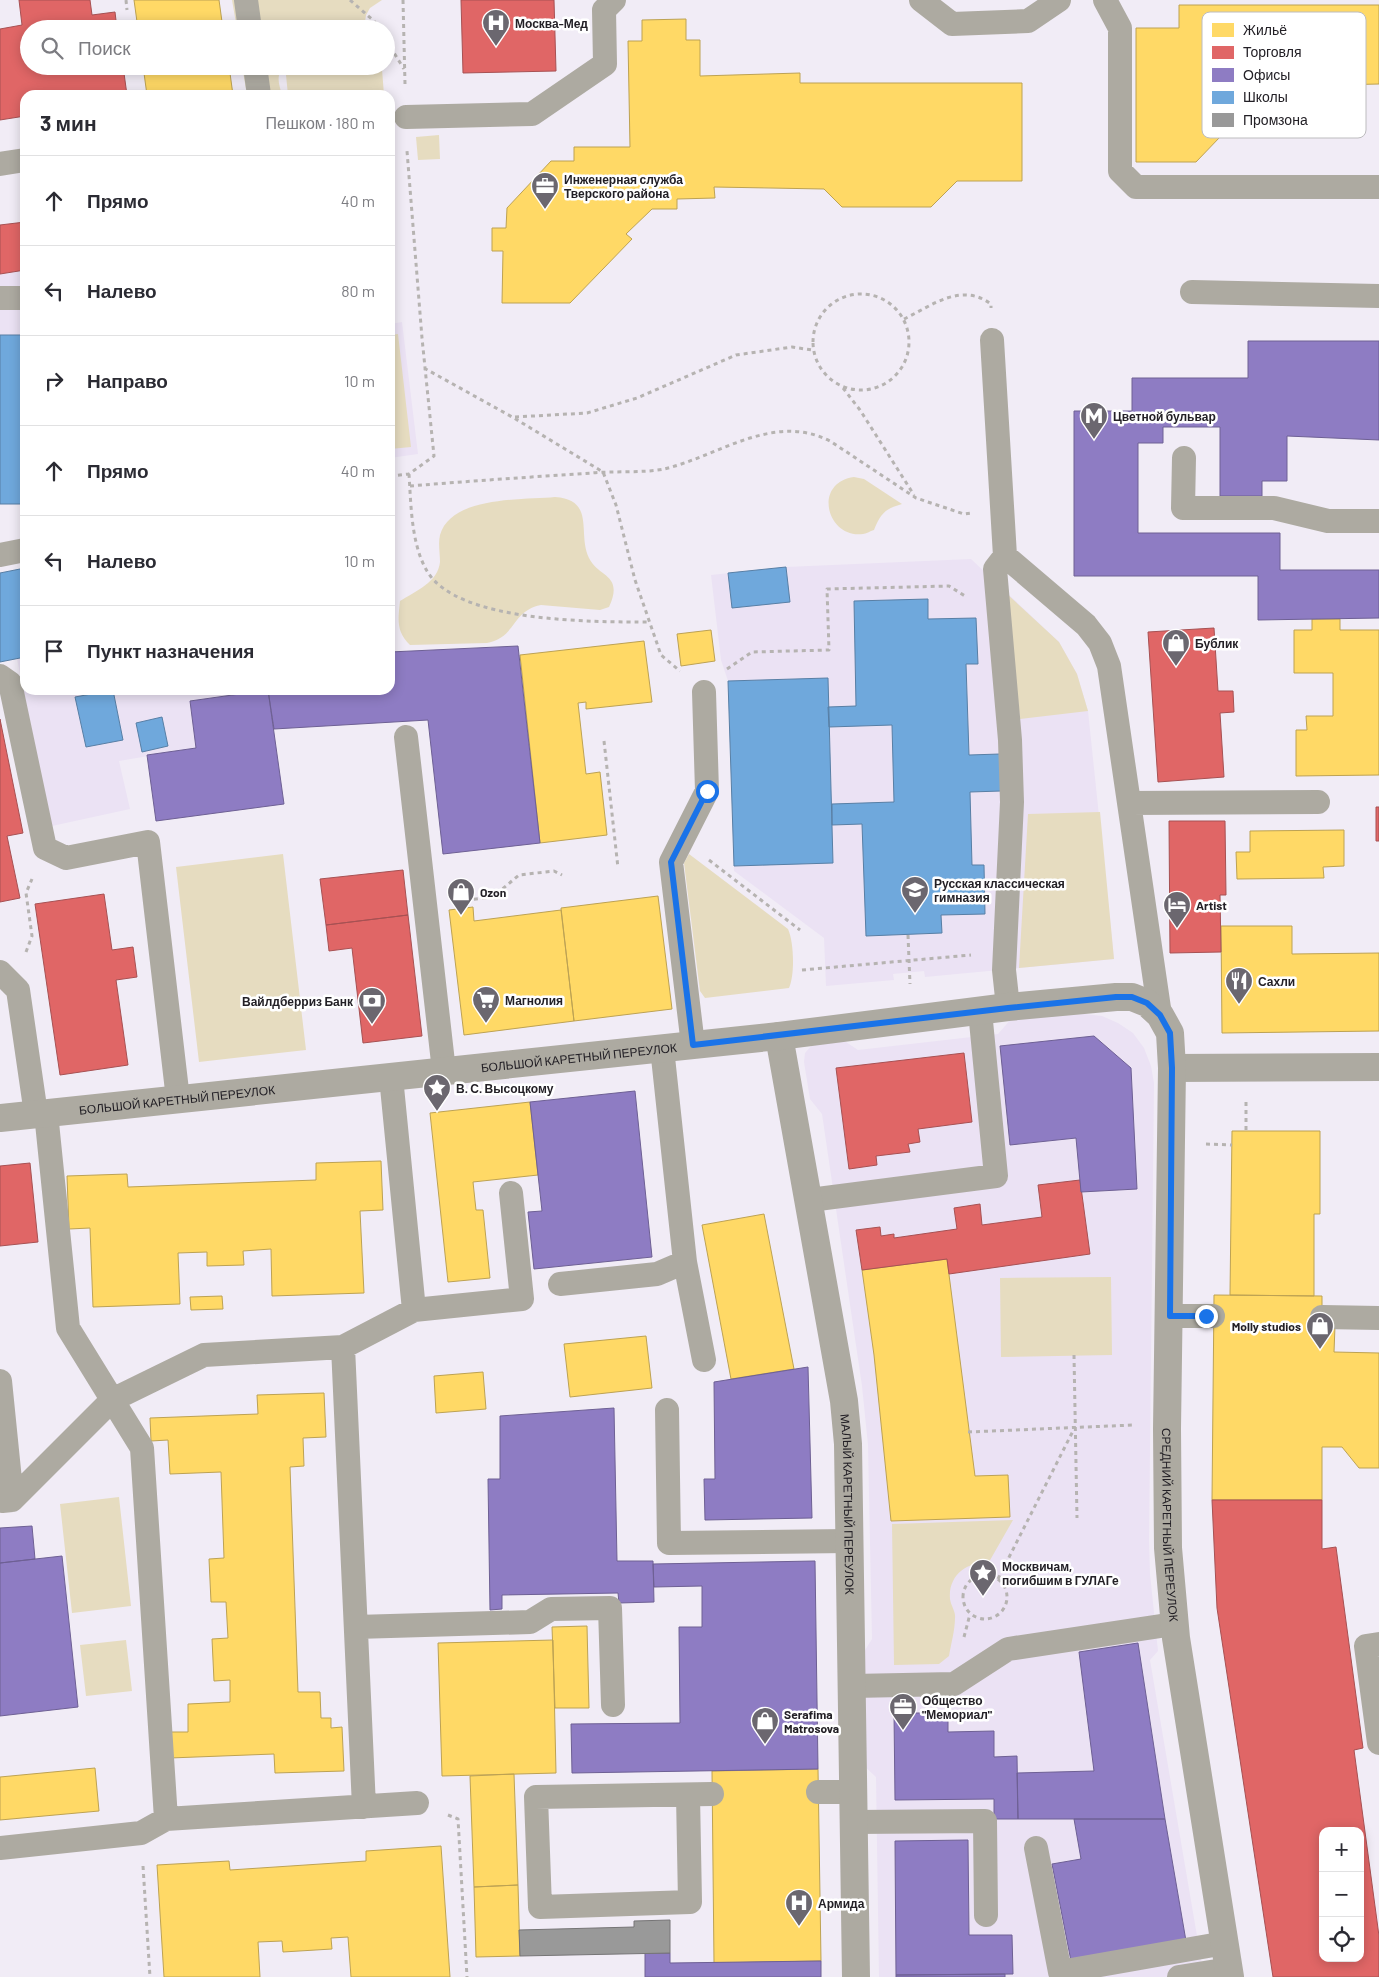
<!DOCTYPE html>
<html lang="ru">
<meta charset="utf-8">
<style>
:root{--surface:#fff;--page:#f2f2f3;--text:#2b2b33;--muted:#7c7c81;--line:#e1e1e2}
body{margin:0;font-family:Barlow,sans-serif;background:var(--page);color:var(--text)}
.controls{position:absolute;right:15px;bottom:15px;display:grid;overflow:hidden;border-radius:10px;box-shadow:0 2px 12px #0003}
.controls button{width:45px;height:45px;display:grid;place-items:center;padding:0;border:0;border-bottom:1px solid var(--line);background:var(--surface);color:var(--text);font:25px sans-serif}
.stop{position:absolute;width:15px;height:15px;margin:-11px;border:4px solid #1a73e8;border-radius:50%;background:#fff}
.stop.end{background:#1a73e8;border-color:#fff;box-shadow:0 1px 5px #0008}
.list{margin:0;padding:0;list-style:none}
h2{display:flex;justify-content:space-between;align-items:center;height:65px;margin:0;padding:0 20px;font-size:21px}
h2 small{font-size:16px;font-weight:400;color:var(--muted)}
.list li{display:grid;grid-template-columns:32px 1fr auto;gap:15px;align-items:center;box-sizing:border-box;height:90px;padding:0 20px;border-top:1px solid var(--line)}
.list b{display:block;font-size:19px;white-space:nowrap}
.list em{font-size:16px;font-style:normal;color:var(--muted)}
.icon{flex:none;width:28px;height:28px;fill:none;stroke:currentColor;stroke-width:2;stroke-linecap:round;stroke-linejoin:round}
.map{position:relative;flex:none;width:1379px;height:1977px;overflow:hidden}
.search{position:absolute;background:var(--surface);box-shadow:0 2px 12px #0003;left:20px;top:20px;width:375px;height:55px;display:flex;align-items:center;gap:12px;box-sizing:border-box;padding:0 18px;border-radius:28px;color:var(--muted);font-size:19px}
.panel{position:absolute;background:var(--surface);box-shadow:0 2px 12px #0003;left:20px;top:90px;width:375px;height:605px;border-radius:15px}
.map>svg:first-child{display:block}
.built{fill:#ebe2f4}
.green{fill:#e6dcc0}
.homes{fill:#ffd966;stroke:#bda253}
.shops{fill:#e06666;stroke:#a75153;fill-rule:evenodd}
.offices{fill:#8e7cc3;stroke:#6e6094}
.schools{fill:#6fa8dc;stroke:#587fa5}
.industry{fill:#999;stroke:#767576}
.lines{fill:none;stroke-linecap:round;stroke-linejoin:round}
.path{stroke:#b6b3b1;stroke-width:3;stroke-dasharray:4 4;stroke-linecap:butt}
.lane{stroke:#adaaa1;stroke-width:24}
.street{stroke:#adaaa1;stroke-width:28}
.route{stroke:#1a73e8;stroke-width:6}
.labels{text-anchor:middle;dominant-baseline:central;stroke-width:5;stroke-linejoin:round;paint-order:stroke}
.poi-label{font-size:12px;font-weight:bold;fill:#232026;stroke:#fff;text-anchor:start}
.street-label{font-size:12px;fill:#232026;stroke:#fff}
.key{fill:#fff;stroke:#bdbcbe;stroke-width:1}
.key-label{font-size:14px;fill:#232026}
</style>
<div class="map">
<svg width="1379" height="1977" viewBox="0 0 1379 1977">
<rect width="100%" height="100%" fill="#f1ecf6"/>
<path class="built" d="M25,270V504H0V274Z
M402,322L418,454L390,458V324Z
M971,559L1059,642L1077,674L1088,711L1114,959L925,977L924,971L893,974L894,980L826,986L824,938L734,871L728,681L721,660L711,575L786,567Z
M25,568V690H268L190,701L196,748L119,761L130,809L52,826L17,659L0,662V573Z
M1076,1013L1102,1016L1118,1023L1133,1033L1144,1048L1151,1066L1154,1083L1149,1541L1150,1574L1158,1651L1150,1660L1204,1977H879L876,1777L862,1764V1655L872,1639L868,1445L862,1386L822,1114L810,1099L804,1062L805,1053L812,1045L840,1038L858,1050L998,1034L1012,1018Z"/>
<path class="green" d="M232,0H382L370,8L366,15L364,29H237Z
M242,66H285C275,75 279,84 282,95H247Z
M382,69L384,95H288L286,75Z
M439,135L440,159L418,160L416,137Z
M398,334L411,447L390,449V335Z
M854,477L864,479L902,504C885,509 881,513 874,530C870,531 866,534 863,534C827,539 812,483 854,477Z
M555,497C596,500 577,533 589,558C599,578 624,574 609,607L600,610L541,605C511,611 517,637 487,643L410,645C396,631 398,620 400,601C416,591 438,582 440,562C440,553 438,543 440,535C451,496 523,500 555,497Z
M1006,593L1059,642L1077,674L1088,711L1020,719Z
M1100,812L1114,959L1019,968L1028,814Z
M283,854L306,1050L199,1062L176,867Z
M689,854L788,929C794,942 795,975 789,988L705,998L700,991L684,863Z
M1111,1277L1112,1355L1001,1357L1000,1278Z
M119,1497L131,1606L72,1613L60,1504Z
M1013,1520L989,1562C967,1562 948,1575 950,1599C951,1606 956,1612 955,1618C955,1630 951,1644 949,1656L939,1664L894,1665L892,1524Z
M126,1640L132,1691L86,1696L80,1645Z"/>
<path class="homes" d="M134,0H219L223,29H138Z
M1179,5H1379V84L1334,85L1295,97L1257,114L1220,137L1196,162H1136V28H1179Z
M686,19V40H700V76L800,73V83H1022V181H957L931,207H842L824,189L714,187L715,198L677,199V209H652L626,234L632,239L570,303H502L503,251H492V228H506L507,208L551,161H574V147H630L628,41H642V20Z
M143,66H229L233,95H147Z
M1312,619H1340V630H1379V775L1296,776V730H1307L1306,716H1333V673H1294V630H1312Z
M711,630L715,661L681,666L677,634Z
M644,641L652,702L586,709V702L578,703L586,774L600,772L607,835L540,843L520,655Z
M1344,830V866L1323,867L1324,878L1237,879L1236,852H1250V831Z
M658,896L672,1009L574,1021L561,908Z
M473,907L474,921L561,910L574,1021L464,1035L449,910Z
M1221,926H1292V954L1379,953V1031L1222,1033Z
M530,1102L538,1175L473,1182L476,1210H483L490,1278L448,1282L430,1113Z
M1232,1131H1320V1214H1314V1296L1230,1295Z
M381,1161L383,1210L360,1211L364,1293L272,1296L271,1249L243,1251L244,1265L207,1266V1252L178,1253L180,1304L93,1307L90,1228L69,1229L67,1176L127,1174L128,1187L316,1180V1163Z
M764,1214L794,1369L731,1379L702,1225Z
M947,1259L975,1476L1008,1475L1010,1517L891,1521L874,1355L862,1270Z
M1214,1295L1322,1296V1326H1335L1334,1352L1379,1353V1468H1359L1342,1447H1322V1500H1212Z
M222,1296L223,1309L191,1310L190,1297Z
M646,1336L652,1388L570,1397L564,1344Z
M483,1372L486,1409L436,1413L434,1376Z
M324,1393L326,1437L303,1438L304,1466L290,1467L298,1692H320L321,1718H331V1728L342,1727L344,1771L275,1773L274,1754L170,1758L169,1732H188V1704L230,1702V1680L214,1681L212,1639L228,1638L226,1602H211L209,1559L224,1558L221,1472L170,1474L168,1440L151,1441L150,1418L258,1414L257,1395Z
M587,1626L589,1708H555L552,1627Z
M553,1640L556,1773L442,1776L438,1643Z
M95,1768L99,1811L0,1820V1777Z
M818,1769L821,1961L714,1963L712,1771Z
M514,1774L518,1885L474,1887L470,1776Z
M441,1846L450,1977H351L348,1937L331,1938L332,1949L283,1952L282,1941L258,1942L260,1977H164L157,1865L229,1861L230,1870L366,1861V1851Z
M518,1885L520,1956L476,1957L474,1887Z"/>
<path class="shops" d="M19,0H90L92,15L115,12L117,29H29V66H123L127,95H25V116L0,120V29L22,25Z
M461,0H554L556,71L463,73Z
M25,222V270L0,274V225Z
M1214,628L1218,691H1233L1234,712L1220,713L1224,777L1158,782L1148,632Z
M0,719L23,833L7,836L20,898L0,902Z
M1376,807H1379V841H1376Z
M1169,821H1225L1226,895H1220L1221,952L1170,953Z
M403,870L408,915L326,925L320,879Z
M104,894L112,950L133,947L137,977L116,980L128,1065L60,1075L35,904Z
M408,915L422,1036L363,1043L352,948L329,951L326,925Z
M964,1053L972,1122L918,1129L920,1142L908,1144L910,1152L876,1156L877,1165L849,1169L836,1068Z
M30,1163L38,1242L0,1246V1166Z
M1080,1180L1090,1254L949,1274L947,1259L862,1270L856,1230L880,1227L881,1236L894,1234V1238L957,1229L954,1208L980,1204L982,1225L1042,1217L1038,1185Z
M1212,1500H1322V1549L1336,1547L1363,1748L1354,1750L1379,1936V1977H1273L1217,1608ZM1323,1831H1360V1958H1323Z"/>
<path class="offices" d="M1248,341H1379V440L1287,436V481H1262V496H1220V427H1163V443H1138V533H1280V570H1379V618L1258,620V576H1074V411H1132V378H1248Z
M518,646L540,843L443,854L428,720L274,729L268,690H390V652Z
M268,690L284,804L156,821L147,755L196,748L190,701Z
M1094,1036L1131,1068L1137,1189L1081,1192L1076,1138L1010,1145L1000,1046Z
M635,1091L652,1257L534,1269L528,1212L542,1211L530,1102Z
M808,1367L812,1518L705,1520L704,1479H715L714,1382Z
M614,1408L617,1561H653L654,1602L619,1603L618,1593L502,1595V1609L490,1610L488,1479H500V1416Z
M32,1526L35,1559L0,1563V1528Z
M62,1556L78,1707L0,1716V1563Z
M815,1561L818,1769L572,1773L571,1724L680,1723L679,1627H702V1586L654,1587L653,1564Z
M1138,1643L1165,1819H1018L1017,1773L1094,1771L1079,1652Z
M894,1713H948V1732L994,1731V1757L1017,1756L1018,1819H994V1799L895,1800Z
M1074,1819H1165L1186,1941L1071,1961L1052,1864L1081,1859Z
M968,1840L969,1935H1012L1013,1974L896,1975L895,1841Z
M645,1953H670V1963L821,1961V1977H645Z
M1005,1974V1977H896V1975Z"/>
<path class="schools" d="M0,335H25V504H0Z
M786,567L790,602L732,608L728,573Z
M25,568V657L0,662V573Z
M928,599V619L976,618L978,664H966L969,755L1000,754L1001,791L970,792L972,865H984L985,914L941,915L942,933L866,936L862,824L832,825V804L894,802L892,725L829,727L828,707L856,706L854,601Z
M828,678L833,863L734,866L728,681Z
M113,690L123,740L86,747L75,697Z
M162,717L168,746L142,752L136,723Z"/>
<path class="industry" d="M670,1920V1953L520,1956L519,1930L634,1927V1921Z"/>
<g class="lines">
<path class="path" d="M126,0L127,10
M350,0L374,21L379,29
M403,0L405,84
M372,29L374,22
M386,40L404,69
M359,70L360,66
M813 342a48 48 0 1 1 96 0a48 48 0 1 1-96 0Z
M904,319C933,305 961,282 991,304V308
M424,368L514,418L603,472L616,505L635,580L661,655L680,671
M843,388L860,410L914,495
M515,417L587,413L637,398L736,355L792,347L812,350
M409,474C411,504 411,544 427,571C457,623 595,622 650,622
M390,476L409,474L434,456L422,338L407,151
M410,486C470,481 531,477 592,473C612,471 645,473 664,469C719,456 773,412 830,441L916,498L964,514L971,513
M390,635V641
M727,669L752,652L829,650L827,589L949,586L965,596
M604,741L618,868
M709,860L800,930
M458,901L493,897L519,875L554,871L562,875
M908,935L910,984
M26,952L32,936L26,893L32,879
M802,970L971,955
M1246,1102V1131
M1206,1144L1232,1145
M1074,1355L1077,1518
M968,1432L1133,1425
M963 1597a22 22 0 1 1 44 0a22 22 0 1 1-44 0Z
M998,1579L1075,1427
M964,1637L970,1614
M448,1815L458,1819L467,1977
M143,1866L150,1977"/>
<path class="lane" d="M246,0L250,29
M921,0L952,24L1028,21L1059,0
M1105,0L1120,28V171L1136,187H1379
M255,66L259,95
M406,117L532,114L605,64L604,10L614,0
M0,164L25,160
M1192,292L1379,296
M0,298H25
M992,340L1005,556L1086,625L1100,643L1109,666L1160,1015
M1184,458L1183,508H1274L1328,521H1379
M0,555L25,550
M1005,556L995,569L1010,740L1012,802L1004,970L1008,1007
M0,676L10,683L45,848L66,858L148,842L178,1099
M406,737L444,1071
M1129,803L1318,802
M0,972L18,990L36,1114
M693,1045L671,862L707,791L704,692
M662,1048L685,1262L704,1360
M46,1113L68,1328L142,1448L166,1819
M810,1200L996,1176L980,1011
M560,1284L657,1274L685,1262
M414,1310L522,1299L511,1193
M1170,1316H1213
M1322,1317L1379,1318
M0,1381L12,1500L2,1501
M667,1410L669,1543L849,1541
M12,1500L112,1400L204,1355L343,1347
M356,1627L530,1622L551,1609L610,1608L613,1705
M1379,1644L1366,1646L1379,1743
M852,1686L954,1684L1008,1649L1174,1624
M818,1792H854
M688,1795L690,1902L540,1907L536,1797L712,1794
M364,1807L343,1347L414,1310L391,1077
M854,1822L985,1821L986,1915
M0,1848L141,1833L166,1819L417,1803
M1036,1848L1060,1972L1225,1943
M1179,1977L1229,1969"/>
<g class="street">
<path id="s1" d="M779,1036L844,1401L848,1444L856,1977"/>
<path d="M1172,1068L1379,1067"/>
<path id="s2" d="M0,1118L779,1036L1008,1007L1116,997H1132L1147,1003L1160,1015L1170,1033L1172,1068L1167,1429L1168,1548L1176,1638L1230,1977"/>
</g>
</g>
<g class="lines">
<path class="route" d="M707,791L671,862L693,1045L1008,1008L1116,997H1132L1147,1003L1160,1015L1170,1033L1172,1068L1170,1316H1206"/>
</g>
<defs>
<symbol id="hospital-pin" viewBox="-11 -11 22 30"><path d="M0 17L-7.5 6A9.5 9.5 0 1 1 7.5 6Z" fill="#6b676f" stroke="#fff"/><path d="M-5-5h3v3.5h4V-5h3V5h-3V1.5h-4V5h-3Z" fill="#fff"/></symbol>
<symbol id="office-pin" viewBox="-11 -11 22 30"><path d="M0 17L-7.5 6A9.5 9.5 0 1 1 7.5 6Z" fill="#6b676f" stroke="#fff"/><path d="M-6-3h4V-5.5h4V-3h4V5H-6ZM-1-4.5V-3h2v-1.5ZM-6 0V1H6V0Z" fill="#fff"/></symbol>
<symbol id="metro-pin" viewBox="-11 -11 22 30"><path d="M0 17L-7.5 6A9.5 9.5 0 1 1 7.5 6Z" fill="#6b676f" stroke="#fff"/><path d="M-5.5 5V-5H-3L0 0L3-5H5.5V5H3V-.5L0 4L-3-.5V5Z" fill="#fff"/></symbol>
<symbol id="shop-pin" viewBox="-11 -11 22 30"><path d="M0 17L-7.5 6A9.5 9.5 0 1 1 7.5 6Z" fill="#6b676f" stroke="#fff"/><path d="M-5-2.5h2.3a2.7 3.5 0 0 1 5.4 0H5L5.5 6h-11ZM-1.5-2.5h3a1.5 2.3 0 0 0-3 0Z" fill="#fff"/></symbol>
<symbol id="school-pin" viewBox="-11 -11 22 30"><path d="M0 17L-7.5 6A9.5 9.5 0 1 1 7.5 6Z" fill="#6b676f" stroke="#fff"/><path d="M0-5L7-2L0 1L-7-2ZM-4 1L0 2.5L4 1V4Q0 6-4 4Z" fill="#fff"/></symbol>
<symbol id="hotel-pin" viewBox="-11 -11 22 30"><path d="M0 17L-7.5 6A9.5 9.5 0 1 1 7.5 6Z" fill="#6b676f" stroke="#fff"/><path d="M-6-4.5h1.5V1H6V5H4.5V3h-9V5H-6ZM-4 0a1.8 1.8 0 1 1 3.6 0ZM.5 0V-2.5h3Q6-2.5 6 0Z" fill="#fff"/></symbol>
<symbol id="restaurant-pin" viewBox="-11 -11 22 30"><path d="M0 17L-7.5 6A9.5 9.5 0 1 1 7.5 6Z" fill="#6b676f" stroke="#fff"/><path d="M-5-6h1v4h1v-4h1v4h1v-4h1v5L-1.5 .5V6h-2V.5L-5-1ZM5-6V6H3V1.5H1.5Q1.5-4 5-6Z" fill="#fff"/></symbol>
<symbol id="supermarket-pin" viewBox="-11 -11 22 30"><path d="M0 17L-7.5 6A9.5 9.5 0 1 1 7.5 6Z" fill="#6b676f" stroke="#fff"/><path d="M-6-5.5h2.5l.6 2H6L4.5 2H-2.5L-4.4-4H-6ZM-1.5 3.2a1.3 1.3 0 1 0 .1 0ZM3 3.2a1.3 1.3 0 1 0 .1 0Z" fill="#fff"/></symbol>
<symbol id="bank-pin" viewBox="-11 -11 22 30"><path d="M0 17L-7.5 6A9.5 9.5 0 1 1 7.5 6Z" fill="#6b676f" stroke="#fff"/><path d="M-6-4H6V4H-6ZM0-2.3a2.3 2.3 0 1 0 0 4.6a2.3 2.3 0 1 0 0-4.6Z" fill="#fff"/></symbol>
<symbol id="sight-pin" viewBox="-11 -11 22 30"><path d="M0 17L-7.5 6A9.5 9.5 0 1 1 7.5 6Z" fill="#6b676f" stroke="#fff"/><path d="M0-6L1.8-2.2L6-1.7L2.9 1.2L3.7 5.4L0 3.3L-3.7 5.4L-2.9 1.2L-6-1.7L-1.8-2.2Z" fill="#fff"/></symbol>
</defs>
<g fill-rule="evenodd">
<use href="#hospital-pin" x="480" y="7" width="32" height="43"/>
<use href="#office-pin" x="529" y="170" width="32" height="43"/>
<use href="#metro-pin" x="1078" y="400" width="32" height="43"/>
<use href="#shop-pin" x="1160" y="627" width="32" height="43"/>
<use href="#school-pin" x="899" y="874" width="32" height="43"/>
<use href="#shop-pin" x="445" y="876" width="32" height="43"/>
<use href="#hotel-pin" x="1161" y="889" width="32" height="43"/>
<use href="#restaurant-pin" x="1223" y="965" width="32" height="43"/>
<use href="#supermarket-pin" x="470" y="984" width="32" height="43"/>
<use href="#bank-pin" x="356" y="985" width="32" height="43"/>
<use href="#sight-pin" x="421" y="1072" width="32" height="43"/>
<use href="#shop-pin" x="1304" y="1310" width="32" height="43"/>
<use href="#sight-pin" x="967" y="1557" width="32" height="43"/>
<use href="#office-pin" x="887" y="1691" width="32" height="43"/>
<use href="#shop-pin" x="749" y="1705" width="32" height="43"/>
<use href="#hospital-pin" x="783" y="1887" width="32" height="43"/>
</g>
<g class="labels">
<g class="poi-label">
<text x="515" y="23">Москва-Мед</text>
<text x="564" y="179">Инженерная служба<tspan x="564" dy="14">Тверского района</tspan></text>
<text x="1113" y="416">Цветной бульвар</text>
<text x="1195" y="643">Бублик</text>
<text x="934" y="883">Русская классическая<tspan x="934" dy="14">гимназия</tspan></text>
<text x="480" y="892">Ozon</text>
<text x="1196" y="905">Artist</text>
<text x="1258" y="981">Сахли</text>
<text x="505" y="1000">Магнолия</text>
<text x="353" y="1001" text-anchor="end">Вайлдберриз Банк</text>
<text x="456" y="1088">В. С. Высоцкому</text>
<text x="1301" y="1326" text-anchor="end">Molly studios</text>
<text x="1002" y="1566">Москвичам,<tspan x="1002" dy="14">погибшим в ГУЛАГе</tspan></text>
<text x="922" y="1700">Общество<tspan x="922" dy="14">"Мемориал"</tspan></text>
<text x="784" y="1714">Serafima<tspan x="784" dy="14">Matrosova</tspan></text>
<text x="818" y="1903">Армида</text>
</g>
<g class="street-label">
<text stroke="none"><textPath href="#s2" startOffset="582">БОЛЬШОЙ КАРЕТНЫЙ ПЕРЕУЛОК</textPath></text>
<text stroke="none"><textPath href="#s2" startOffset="178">БОЛЬШОЙ КАРЕТНЫЙ ПЕРЕУЛОК</textPath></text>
<text stroke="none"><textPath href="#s1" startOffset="474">МАЛЫЙ КАРЕТНЫЙ ПЕРЕУЛОК</textPath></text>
<text stroke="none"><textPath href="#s2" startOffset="1685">СРЕДНИЙ КАРЕТНЫЙ ПЕРЕУЛОК</textPath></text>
</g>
</g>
<rect x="1202" y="12" width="164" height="126" rx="8" class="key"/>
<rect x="1212" y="23" width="22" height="14" fill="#ffd966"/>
<rect x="1212" y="46" width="22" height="13" fill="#e06666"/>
<rect x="1212" y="68" width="22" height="14" fill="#8e7cc3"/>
<rect x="1212" y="91" width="22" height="13" fill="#6fa8dc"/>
<rect x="1212" y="113" width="22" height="14" fill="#999"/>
<g class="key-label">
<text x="1243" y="35">Жильё</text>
<text x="1243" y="57">Торговля</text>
<text x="1243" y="80">Офисы</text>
<text x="1243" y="102">Школы</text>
<text x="1243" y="125">Промзона</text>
</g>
</svg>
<div class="controls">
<button>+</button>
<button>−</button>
<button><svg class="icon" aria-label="locate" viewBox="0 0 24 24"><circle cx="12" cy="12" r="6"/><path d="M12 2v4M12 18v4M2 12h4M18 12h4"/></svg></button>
</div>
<div class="stop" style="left:707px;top:791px"></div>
<div class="stop end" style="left:1206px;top:1316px"></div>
<div class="search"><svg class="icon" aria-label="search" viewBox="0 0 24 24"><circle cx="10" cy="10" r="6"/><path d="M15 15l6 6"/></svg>Поиск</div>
<section class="panel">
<h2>3 мин<small>Пешком · 180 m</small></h2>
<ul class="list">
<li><svg class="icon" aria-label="ahead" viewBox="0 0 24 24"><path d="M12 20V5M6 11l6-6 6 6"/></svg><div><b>Прямо</b></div><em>40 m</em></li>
<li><svg class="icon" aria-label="left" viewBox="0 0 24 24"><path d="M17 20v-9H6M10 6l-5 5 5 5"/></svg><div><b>Налево</b></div><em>80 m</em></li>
<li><svg class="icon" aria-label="right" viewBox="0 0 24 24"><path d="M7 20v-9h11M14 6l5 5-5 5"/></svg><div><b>Направо</b></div><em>10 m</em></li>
<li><svg class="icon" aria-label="ahead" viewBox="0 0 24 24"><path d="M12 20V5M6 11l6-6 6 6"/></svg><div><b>Прямо</b></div><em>40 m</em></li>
<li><svg class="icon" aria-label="left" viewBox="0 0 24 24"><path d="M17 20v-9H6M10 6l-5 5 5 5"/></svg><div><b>Налево</b></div><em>10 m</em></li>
<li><svg class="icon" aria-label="arrive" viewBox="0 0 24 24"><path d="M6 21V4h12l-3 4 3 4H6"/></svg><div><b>Пункт назначения</b></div></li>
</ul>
</section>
</div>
